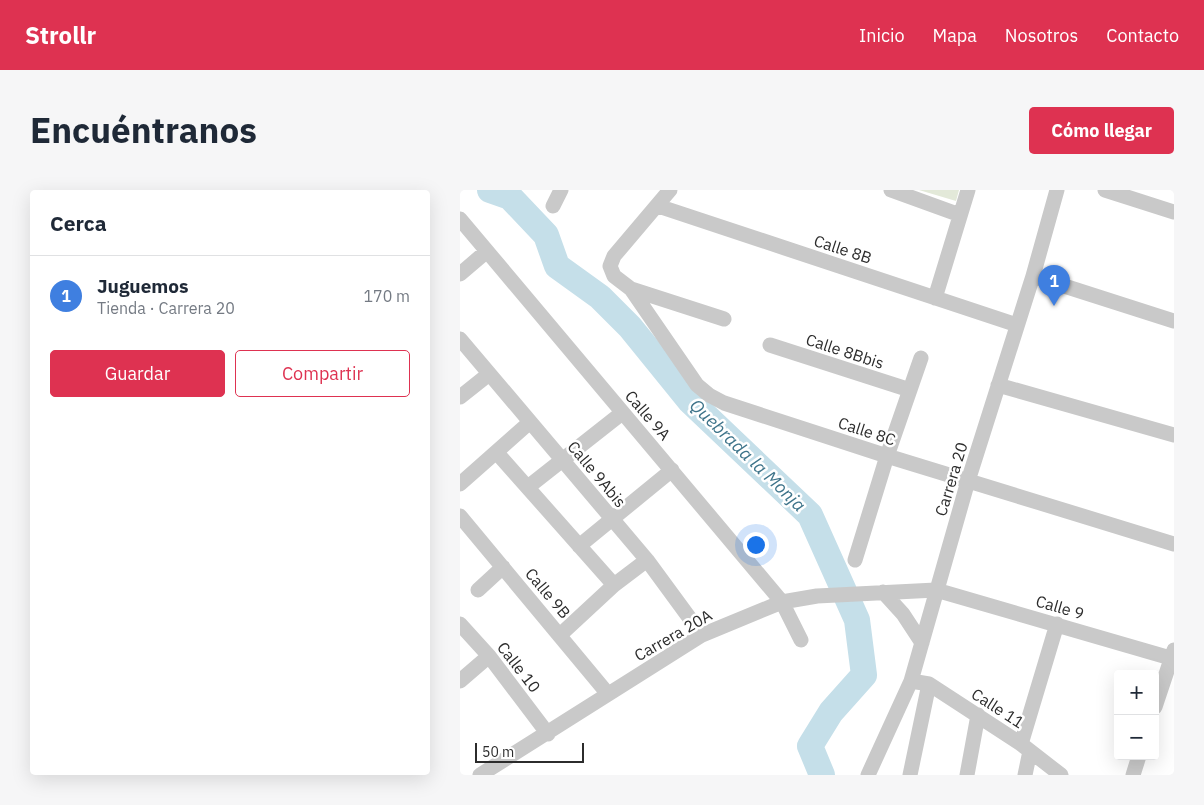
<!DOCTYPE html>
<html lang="es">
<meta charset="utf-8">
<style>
:root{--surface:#fff;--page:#f6f6f7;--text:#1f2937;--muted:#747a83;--line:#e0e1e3;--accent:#de3251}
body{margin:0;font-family:"IBM Plex Sans",sans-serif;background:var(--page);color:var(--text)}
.controls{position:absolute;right:15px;bottom:15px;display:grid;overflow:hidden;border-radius:5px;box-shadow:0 5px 20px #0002}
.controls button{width:45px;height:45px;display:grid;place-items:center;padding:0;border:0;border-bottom:1px solid var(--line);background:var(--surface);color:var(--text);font:25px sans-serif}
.scale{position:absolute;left:15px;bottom:12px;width:109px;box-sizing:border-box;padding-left:5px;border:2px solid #2c2c2c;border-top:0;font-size:14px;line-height:18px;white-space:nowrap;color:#2c2c2c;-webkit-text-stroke:4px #fff;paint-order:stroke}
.you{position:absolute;left:295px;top:354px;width:18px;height:18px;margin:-12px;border:4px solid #fff;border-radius:50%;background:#1a73e8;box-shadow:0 0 0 8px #1a73e833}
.badge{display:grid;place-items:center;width:32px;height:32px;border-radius:50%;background:var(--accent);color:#fff;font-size:16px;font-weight:700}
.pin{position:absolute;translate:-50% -41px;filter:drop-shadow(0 1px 2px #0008)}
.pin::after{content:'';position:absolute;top:26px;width:18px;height:15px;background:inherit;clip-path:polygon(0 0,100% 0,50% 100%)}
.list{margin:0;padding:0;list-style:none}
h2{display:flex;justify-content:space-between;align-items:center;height:65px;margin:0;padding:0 20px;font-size:21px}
h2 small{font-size:16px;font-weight:400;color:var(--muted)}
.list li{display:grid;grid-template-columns:32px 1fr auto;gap:15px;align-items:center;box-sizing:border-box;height:80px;padding:0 20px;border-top:1px solid var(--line)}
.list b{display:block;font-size:19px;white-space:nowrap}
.list p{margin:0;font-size:16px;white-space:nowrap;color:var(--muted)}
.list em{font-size:16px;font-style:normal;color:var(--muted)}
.actions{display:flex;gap:10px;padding:15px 20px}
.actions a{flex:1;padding:11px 0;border:1px solid var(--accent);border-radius:5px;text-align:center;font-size:18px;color:var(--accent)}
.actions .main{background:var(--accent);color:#fff}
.map{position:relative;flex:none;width:714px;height:585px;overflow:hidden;border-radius:5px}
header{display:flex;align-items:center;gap:30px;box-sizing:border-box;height:70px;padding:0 25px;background:var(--accent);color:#fff}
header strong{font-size:24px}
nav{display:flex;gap:28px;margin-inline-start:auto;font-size:18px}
.intro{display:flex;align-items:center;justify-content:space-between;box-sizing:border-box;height:120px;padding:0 30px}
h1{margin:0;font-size:35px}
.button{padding:12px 22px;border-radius:5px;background:var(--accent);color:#fff;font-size:18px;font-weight:700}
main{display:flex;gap:30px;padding:0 30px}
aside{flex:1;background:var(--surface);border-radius:5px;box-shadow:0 5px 20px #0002}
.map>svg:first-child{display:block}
.green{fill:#e3e9d9}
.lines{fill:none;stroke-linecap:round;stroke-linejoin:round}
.river{stroke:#c5dfe9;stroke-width:26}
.street{stroke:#c9c9c9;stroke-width:15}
.labels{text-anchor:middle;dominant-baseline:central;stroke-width:5;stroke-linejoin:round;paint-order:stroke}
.street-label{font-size:16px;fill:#2c2c2c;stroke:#fff}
.water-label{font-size:18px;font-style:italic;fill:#3e748a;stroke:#fff}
</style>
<header>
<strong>Strollr</strong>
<nav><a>Inicio</a><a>Mapa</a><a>Nosotros</a><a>Contacto</a></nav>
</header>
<div class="intro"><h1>Encuéntranos</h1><a class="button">Cómo llegar</a></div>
<main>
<aside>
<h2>Cerca<small></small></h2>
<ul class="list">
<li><span class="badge" style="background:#3f7fe0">1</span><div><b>Juguemos</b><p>Tienda · Carrera 20</p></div><em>170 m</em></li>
</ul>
<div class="actions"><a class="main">Guardar</a><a>Compartir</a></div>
</aside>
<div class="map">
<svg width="714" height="585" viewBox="0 0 714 585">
<rect width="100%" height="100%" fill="#fff"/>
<path class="green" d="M459,0H499L496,11Z"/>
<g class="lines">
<path class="river" d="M30,0L50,7L86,45L97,76L140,107L170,137L230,211L350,325L397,430L404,485L371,522L350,556L362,585"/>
<path class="street" d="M210,0L154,66L150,76L154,86L171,99L237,195L249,205L264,213L427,266L714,354
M431,0L500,25
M645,0L714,22
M93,16L101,0
M198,16L557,135
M0,29L322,412L341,450
M0,84L27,61
M573,86L714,131
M171,99L264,129
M475,108L508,0
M0,149L187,370L242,445
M310,155L450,200
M538,195L714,245
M0,207L29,184
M37,263L154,395
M0,294L70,232
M68,297L162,223
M0,326L148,504
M119,356L212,280
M395,370L427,266L461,168
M18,400L43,377
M423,402L443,424L462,453
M0,434L29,466L88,544
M100,445L154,395L187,370
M0,491L29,466
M451,491L469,494L561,554L601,585
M695,517L714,460
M561,554L597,434
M20,585L242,445L322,412L357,406L476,400L714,469
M408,585L451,491L508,291L573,86L597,0
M450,585L469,494
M507,585L518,525
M565,585L570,561
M673,585L679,566"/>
</g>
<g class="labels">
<g class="street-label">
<text transform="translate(383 59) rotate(18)">Calle 8B</text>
<text transform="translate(385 161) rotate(18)">Calle 8Bbis</text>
<text transform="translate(188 225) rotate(49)">Calle 9A</text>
<text transform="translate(407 241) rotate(18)">Calle 8C</text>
<text transform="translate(137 284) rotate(50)">Calle 9Abis</text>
<text transform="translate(491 289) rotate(-73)">Carrera 20</text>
<text transform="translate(88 403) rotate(50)">Calle 9B</text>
<text transform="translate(600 417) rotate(16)">Calle 9</text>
<text transform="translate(213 445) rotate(-30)">Carrera 20A</text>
<text transform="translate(59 477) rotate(52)">Calle 10</text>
<text transform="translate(538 518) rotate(33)">Calle 11</text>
</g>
<g class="water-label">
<text transform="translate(288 265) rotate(44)">Quebrada la Monja</text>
</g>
</g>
</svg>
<div class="controls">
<button>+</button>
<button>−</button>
</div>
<div class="scale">50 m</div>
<div class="you"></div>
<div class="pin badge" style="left:594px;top:116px;background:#3f7fe0">1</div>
</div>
</main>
